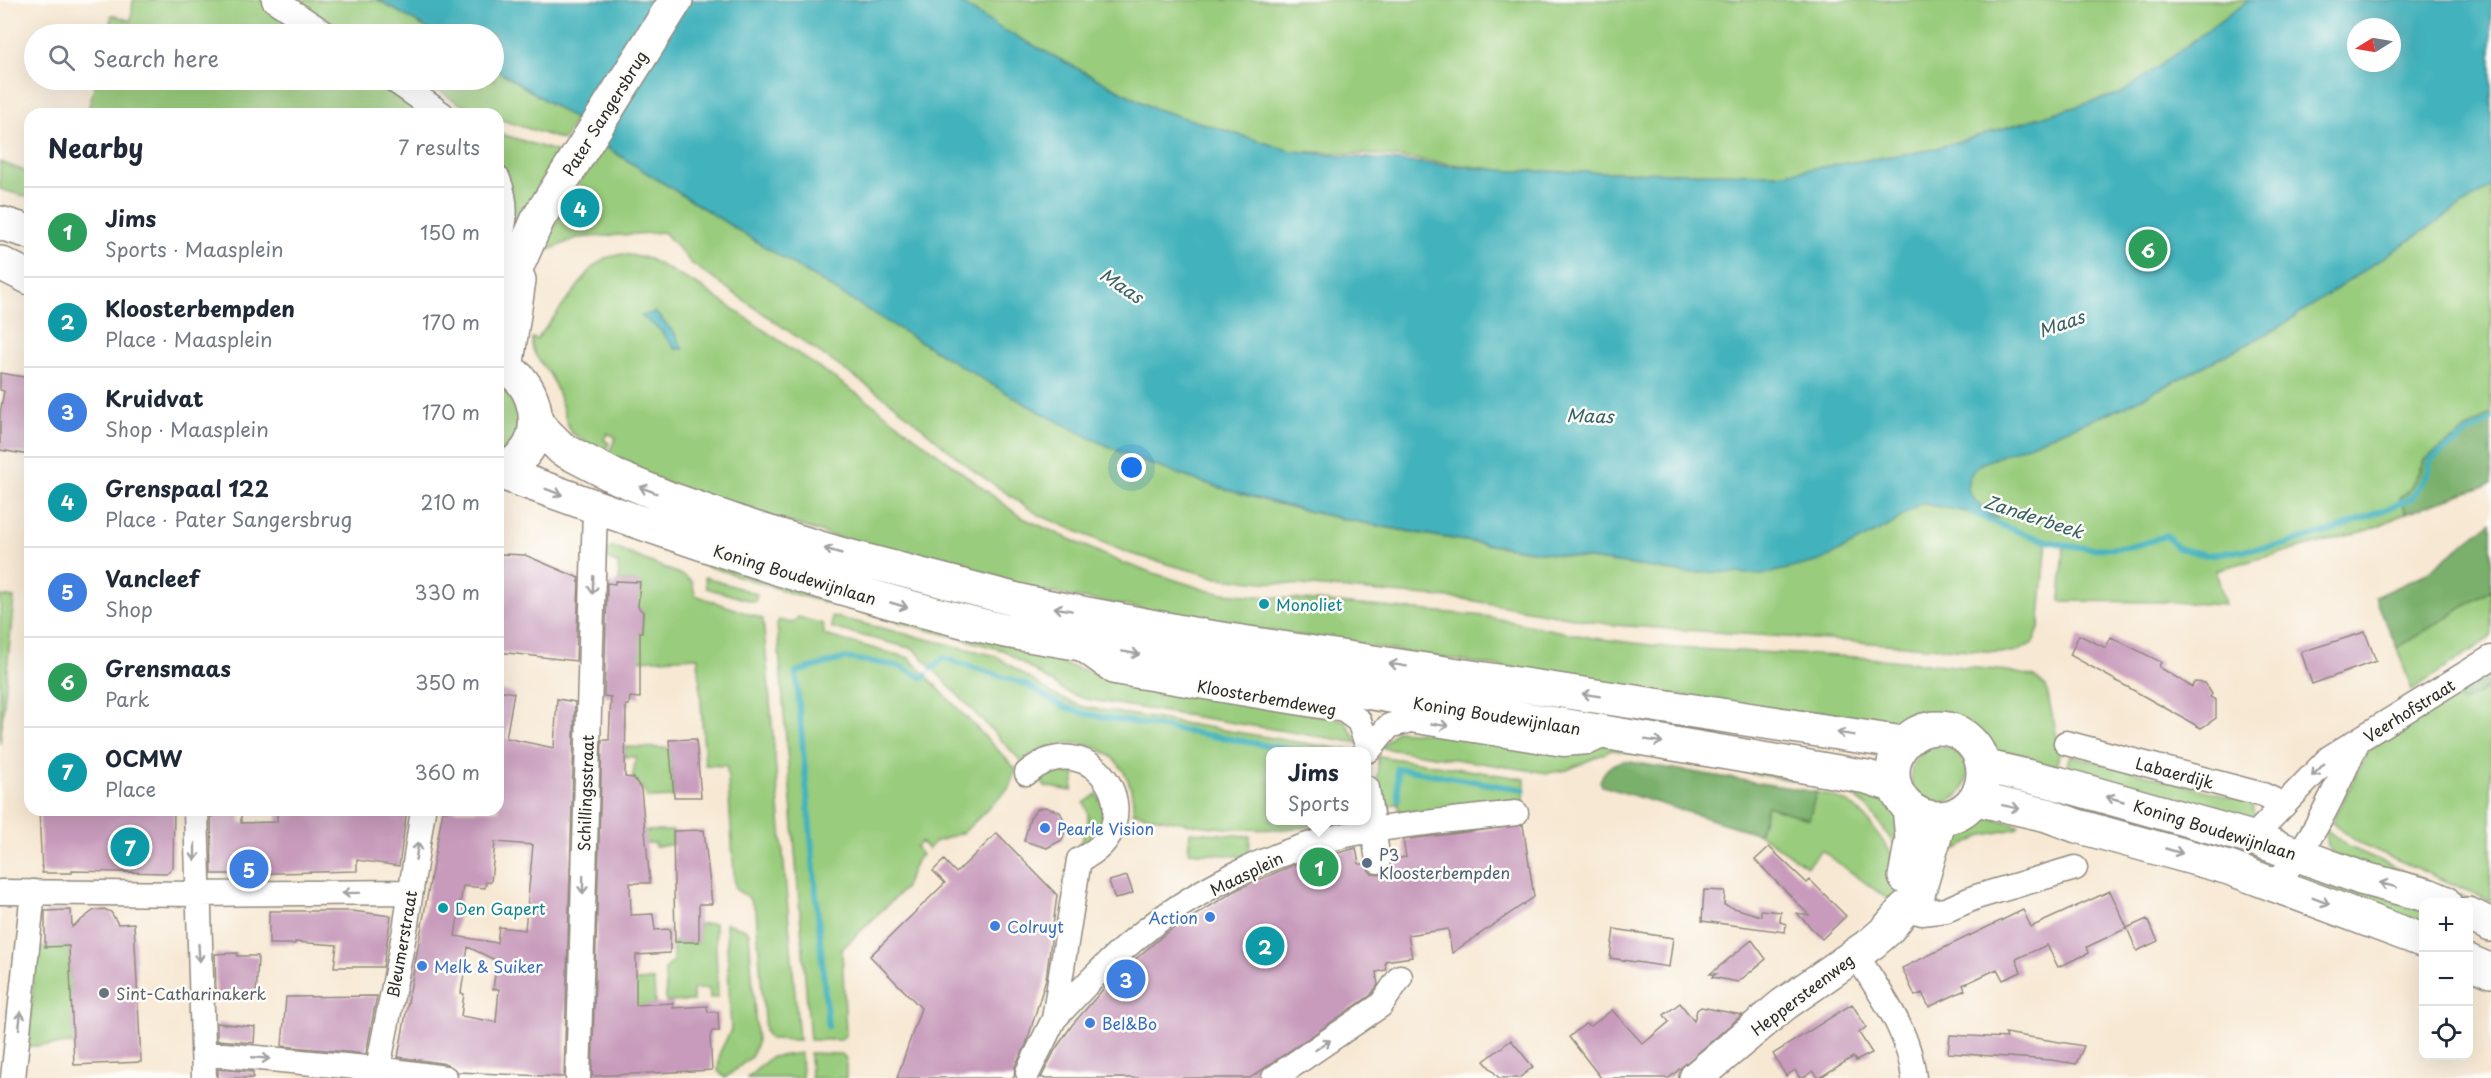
<!DOCTYPE html>
<meta charset="utf-8">
<style>
:root{--surface:#fff;--page:#f6f6f7;--text:#1f2937;--muted:#747a83;--line:#e0e1e3;--accent:#2563eb}
body{margin:0;font-family:"Playpen Sans",sans-serif;background:var(--page);color:var(--text)}
.controls{position:absolute;right:18px;bottom:18px;display:grid;overflow:hidden;border-radius:12px;box-shadow:0 6px 24px #0002}
.controls button{width:54px;height:54px;display:grid;place-items:center;padding:0;border:0;border-bottom:2px solid var(--line);background:var(--surface);color:var(--text);font:30px sans-serif}
.compass{position:absolute;left:2347px;top:18px;width:54px;height:54px;border-radius:50%;background:var(--surface);box-shadow:0 6px 24px #0002;rotate:259deg}
.you{position:absolute;left:1132px;top:468px;width:21px;height:21px;margin:-15px;border:4px solid #fff;border-radius:50%;background:#1a73e8;box-shadow:0 0 0 9px #1a73e833}
.badge{display:grid;place-items:center;width:39px;height:39px;border-radius:50%;background:var(--accent);color:#fff;font-size:20px;font-weight:700}
.pin{position:absolute;translate:-50% -50%;border:3px solid #fff;box-shadow:0 2px 6px #0006}
.popup{position:absolute;left:1266px;top:747px;width:105px;height:78px;box-sizing:border-box;display:grid;place-content:center;border-radius:12px;background:var(--surface);filter:drop-shadow(0 2px 4px #0005);font-size:20px;white-space:nowrap;color:var(--muted)}
.popup b{font-size:22px;color:var(--text)}
.popup::after{content:'';position:absolute;left:50%;top:100%;margin-left:-12px;border:12px solid transparent;border-top-color:var(--surface)}
.list{margin:0;padding:0;list-style:none}
h2{display:flex;justify-content:space-between;align-items:center;height:78px;margin:0;padding:0 24px;font-size:26px}
h2 small{font-size:20px;font-weight:400;color:var(--muted)}
.list li{display:grid;grid-template-columns:39px 1fr auto;gap:18px;align-items:center;box-sizing:border-box;height:90px;padding:0 24px;border-top:2px solid var(--line)}
.list b{display:block;font-size:22px;white-space:nowrap}
.list p{margin:0;font-size:20px;white-space:nowrap;color:var(--muted)}
.list em{font-size:20px;font-style:normal;color:var(--muted)}
.icon{flex:none;width:33px;height:33px;fill:none;stroke:currentColor;stroke-width:2;stroke-linecap:round;stroke-linejoin:round}
.map{position:relative;flex:none;width:2491px;height:1078px;overflow:hidden}
.search{position:absolute;background:var(--surface);box-shadow:0 6px 24px #0002;left:24px;top:24px;width:480px;height:66px;display:flex;align-items:center;gap:15px;box-sizing:border-box;padding:0 21px;border-radius:33px;color:var(--muted);font-size:22px}
.panel{position:absolute;background:var(--surface);box-shadow:0 6px 24px #0002;left:24px;top:108px;width:480px;height:708px;border-radius:18px}
.map>svg:first-child{display:block}
.green{fill:#99cc7c;stroke:#627c54;stroke-width:1.5}
.forest{fill:#7ab06c;stroke:#526e4c;stroke-width:1.5}
.water{fill:#43b2bc;stroke:#376e74;stroke-width:1.5;fill-rule:evenodd}
.lines{fill:none;stroke-linecap:round;stroke-linejoin:round}
.stream{stroke:#43b2bc;stroke-width:6}
.building{fill:#c89bbc;fill-rule:evenodd}
.street-casing{stroke:#918a7f;stroke-width:27}
.secondary-casing{stroke:#918a7f;stroke-width:36}
.primary-casing{stroke:#918a7f;stroke-width:36}
.street{stroke:#fff;stroke-width:24}
.secondary{stroke:#fff;stroke-width:33}
.primary{stroke:#fff;stroke-width:33}
.oneway{stroke:#a0a0a0}
.culture-dot{fill:#0f9aa8;stroke:#fdfcf7;stroke-width:2}
.shop-dot{fill:#3f7fe0;stroke:#fdfcf7;stroke-width:2}
.service-dot{fill:#5c6f8a;stroke:#fdfcf7;stroke-width:2}
.worship-dot{fill:#6b7280;stroke:#fdfcf7;stroke-width:2}
.labels{text-anchor:middle;dominant-baseline:central;stroke-width:5;stroke-linejoin:round;paint-order:stroke}
.street-label{font-size:16px;fill:#2b2b2b;stroke:#fdfcf7}
.culture-label{font-size:16px;fill:#0d838f;stroke:#fdfcf7;text-anchor:start}
.shop-label{font-size:16px;fill:#366cbe;stroke:#fdfcf7;text-anchor:start}
.service-label{font-size:16px;fill:#4e5e75;stroke:#fdfcf7;text-anchor:start}
.worship-label{font-size:16px;fill:#5b616d;stroke:#fdfcf7;text-anchor:start}
.water-label{font-size:18px;font-style:italic;fill:#356165;stroke:#fdfcf7}
</style>
<div class="map">
<svg width="2491" height="1078" viewBox="0 0 2491 1078">
<rect width="100%" height="100%" fill="#fdfcf7"/>
<filter id="ink" filterUnits="userSpaceOnUse"><feTurbulence type="fractalNoise" baseFrequency=".0167" numOctaves="2"/><feDisplacementMap in="SourceGraphic" scale="12" xChannelSelector="R" yChannelSelector="G"/><feConvolveMatrix kernelMatrix="1 2 1 2 8 2 1 2 1" color-interpolation-filters="sRGB"/></filter>
<filter id="wash" filterUnits="userSpaceOnUse"><feTurbulence type="fractalNoise" baseFrequency=".008" numOctaves="4" result="noise"/><feDisplacementMap in="SourceGraphic" scale="24" xChannelSelector="R" yChannelSelector="G"/><feGaussianBlur stdDeviation="1.35" result="paint"/><feColorMatrix in="noise" values="0 0 0 0 0 0 0 0 0 0 0 0 0 0 0 0 0 1.4 0 .05"/><feComposite in="paint" operator="in"/></filter>
<g filter="url(#wash)">
<rect width="100%" height="100%" fill="#f7e8d3"/>
<path class="green" d="M133,0H265L304,26L299,34H107L112,15L131,21Z
M291,0H378L437,34H344Z
M956,0H2269L2122,93L1930,150L1778,174L1510,171L1378,155L1291,151L1153,108L1000,28Z
M494,68L575,119L564,140L498,119V114C472,114 458,104 438,89L436,92L415,80H494Z
M96,80H355L370,90L378,80H385L416,103L410,114H87Z
M498,133L558,152L513,232L505,172L498,159Z
M603,145C710,213 817,280 926,345C996,387 1065,430 1140,460C1311,528 1505,546 1686,573L1721,572L1889,526L1920,503L1997,518C1978,503 1951,489 1980,464L2126,406L2276,329L2491,186V413L2425,459L2410,489L2400,499L2406,513L2369,530L2216,570L2225,605L2171,602L2060,601L2064,547L2047,540L2039,629L2033,643L2014,653L1614,625L1463,599L1218,578L1128,553L1039,515L971,469L895,405L692,264L664,232L577,238L542,253L566,204Z
M0,162L30,173V198L0,189Z
M623,254L647,258L701,287L875,406L1021,517L1120,562L1212,592L1484,616L1593,638L1675,648L1858,657L2008,671L2035,677L2046,687L2060,750L2054,776L1993,754L1981,737L1957,721L1928,719L1903,730L1270,631L966,578L604,464L616,437L607,433L604,440L609,443L600,462L581,453L587,442L571,433C563,414 560,392 550,375C542,363 530,354 532,338L537,339L592,268L605,258Z
M498,377L516,390L523,432L498,459Z
M613,547L684,576L692,582L695,595L763,619L799,1040L770,1039L765,1032L756,911L748,897L735,889L727,766L705,765L698,657L636,660L633,640L642,632L643,613L635,603L633,595H639L640,586L636,582L619,581L618,564L605,557L606,551Z
M686,555L1014,643L1063,664L1105,676L1344,720L1359,743L1085,699L1065,691L1003,650L794,594L701,564Z
M705,577L757,594L755,602L706,588Z
M2491,590V637L2412,690L2397,648Z
M0,596L14,598L0,744Z
M832,616L996,656L1056,696L1084,707L1351,751L1271,752V820L1343,821C1271,836 1203,830 1133,812C1136,747 1070,723 1022,762L914,649L832,628Z
M798,617L823,624L824,635L909,658L1016,769L1009,788L964,832L935,842L928,849L921,842L916,847L922,855L916,861L904,889L842,949L846,1034L841,1040H810L777,624L779,620L793,623Z
M2491,686V901L2357,842L2332,822L2369,750L2455,694L2462,703Z
M1396,731L1602,744L1886,795L1898,812L1895,845C1876,820 1866,796 1833,787L1612,750L1567,770L1548,773L1381,748Z
M1911 775a28 28 0 1 1 56 0a28 28 0 1 1-56 0Z
M624,747L670,748L674,797L647,798L644,790L632,781L636,757H626Z
M2071,755L2252,803L2254,815L2247,823L2064,779Z
M1378,756L1525,779L1524,803L1442,813L1399,811L1398,803L1384,808L1382,794H1377Z
M1056,771L1075,774L1072,791L1045,786L1037,777Z
M1816,792C1858,801 1863,814 1887,847C1893,857 1898,859 1900,871C1901,881 1896,893 1893,903L1821,850L1807,866L1759,834L1767,806L1809,819Z
M1097,794L1103,808L1101,830L1076,849C1086,834 1093,820 1084,803Z
M1980,815L2019,825L2015,829L1984,835L1943,856L1952,829Z
M2325,828L2347,846L2466,898L2465,902L2334,855L2328,846Z
M644,831H673V844L655,847V843H645Z
M1190,832L1250,836L1249,857L1188,852Z
M2305,866L2423,910V930L2300,881L2295,875Z
M715,923L718,997L710,998L709,989H693V1001L666,1002L665,970L673,961V942H698L699,924Z
M726,923L745,929L749,933L757,1043L751,1057L725,1078L718,1071L720,1052L731,1030Z
M69,946L74,1044L29,1046L35,948Z
M654,980L656,1025L618,1010L636,981Z
M801,1053L802,1078H747L771,1057Z
M810,1053L842,1054L846,1059V1078H811Z"/>
<path class="forest" d="M2491,413V484L2406,513L2400,499L2410,489L2425,459Z
M2491,522V590L2397,648L2375,597L2425,574Z
M2491,669V686L2462,703L2455,694Z
M1624,761L1816,792L1809,819L1767,806L1759,834L1602,786L1600,781C1605,769 1611,764 1624,761Z"/>
<path class="water" d="M378,0H956L1000,28L1153,108L1291,151L1510,171L1778,174L1930,150L2122,93L2249,0H2491V186L2276,329L2126,406L1980,464C1952,488 1977,505 1999,518L1920,503L1889,526L1820,561L1762,575L1721,572L1686,573C1504,545 1313,528 1140,460C1065,430 996,387 926,345C817,280 710,213 603,145L575,119L494,68V34H437ZM2356,27H2392V63H2356Z
M655,312L676,335L683,349H675L660,330L641,316Z"/>
<g class="lines">
<path class="stream" d="M1971,512C2031,540 2103,565 2166,535L2177,548L2207,555L2284,545L2334,530L2411,499L2429,472L2430,460L2491,418
M932,668L944,658L1025,684L1062,706L1086,714L1304,752
M1398,799L1397,768L1524,790
M828,1026L796,672L846,658L899,666L923,678L926,675"/>
</g>
<g id="blocks">
<path class="building" d="M0,373L30,378V455L0,450V413L4,391L0,390Z
M498,554L525,555L579,578L576,661L498,652Z
M615,581L640,582L638,607L643,612L642,632H640V698L630,697L629,705H626L625,777L634,778L641,789L650,883H630L631,915L653,914L655,930L670,929V953L636,955V1005L673,1003V1008L707,1006L708,1012H718L719,1031H712L710,1037L712,1070L592,1076L602,740H609L611,697L604,696L607,583L615,584Z
M2365,632L2376,661L2312,684L2301,652Z
M2079,635L2106,648L2111,637L2161,662L2159,667L2192,687L2195,682L2205,683L2212,694L2210,697L2216,700V718L2201,728L2070,655Z
M498,690L514,693L506,738L554,748L557,699L575,702L564,1077L458,1072L447,1064L398,1057L443,810H498ZM495,842L533,845L525,930L499,927L497,943L455,936L463,886L485,888L486,882H491ZM468,947L497,961L493,989H499L496,1022L461,1016L464,994L461,993Z
M696,739L701,797H674L669,740Z
M1045,807L1060,812L1067,825L1062,840L1047,848L1024,841L1030,818L1037,809Z
M39,810H174L173,867L167,873L72,871V873H42Z
M211,810H236V813H241V823L277,822V810H407L399,866L357,860V871L235,874H212Z
M1523,825L1534,897L1452,953L1448,929L1408,935L1412,957L1385,961L1386,970L1376,972L1378,985L1371,995L1250,1078H1041L1055,1050L1072,1025L1113,978L1166,933L1238,889L1291,866L1356,848L1359,864H1364L1372,874L1381,875L1391,867L1392,859L1406,857L1403,840Z
M704,830L712,904H699V942H675L673,831Z
M997,833L1057,895L1046,979L1026,1045L1015,1066L1014,1078H897L921,1008L870,956L945,883L933,871L944,860L956,873Z
M1769,847L1807,883L1810,880L1846,916L1822,939L1797,913L1809,915L1755,860Z
M1127,876L1133,893L1115,899L1109,881Z
M1704,890L1725,891L1724,905L1761,916V910L1781,912L1780,922L1786,924L1785,932L1702,921Z
M2110,891L2127,928L2147,919L2158,941L2137,951L2127,928L2087,947L2089,953L2058,967L2047,945L2016,959L2021,972L2003,980L1997,969L1963,985L1965,990L1929,1007L1922,993L1915,996L1902,968L2023,910L2031,927Z
M104,909L111,912L118,924L134,923L141,1062L74,1065L69,946L45,947V911L71,910L72,927L93,911Z
M269,911H352L391,916L383,967H334L337,945L295,942V944H269Z
M1614,929L1673,938L1669,967L1610,958Z
M1752,940L1766,959L1738,982L1712,977L1716,974H1710Z
M238,953L237,956H258L256,998H216L215,954Z
M377,996L366,1054L282,1046L286,997Z
M1680,1003L1694,1021L1697,1010L1701,1007L1742,1015L1669,1078H1601L1569,1037L1585,1024L1591,1026L1612,1010L1643,1044L1669,1022L1664,1015Z
M1852,1004L1866,1027L1859,1033L1872,1053L1856,1061L1853,1057L1819,1078L1813,1071L1803,1078H1800L1795,1070L1786,1076L1773,1054Z
M217,1023L255,1027L254,1043L217,1040Z
M2005,1033L2084,1046L2076,1064L2051,1060L1948,1053L1950,1035L2007,1038Z
M1511,1040L1533,1067L1519,1078H1499L1484,1061Z
M218,1069L253,1072V1078H218Z"/>
</g>
</g>
<g filter="url(#ink)">
<use href="#blocks" fill-opacity="0" stroke="#918a7f" stroke-width="1.5"/>
<g class="lines">
<defs>
<path id="street" d="M274,0L326,34
M394,80L442,114
M498,179C507,201 507,222 498,244
M1075,644L1114,672L1344,710L1359,721L1369,750L1389,726L1410,720L1563,744L1589,742L1607,734
M2066,743L2263,795L2284,805
M1027,773C1094,718 1158,825 1079,860L1054,1019L1028,1072
M1367,788L1378,861
M196,810L204,1078
M2252,838L2329,758L2491,658
M2275,884C2315,839 2332,796 2357,743
M0,892L196,894L410,892
M1905,908L1922,913L1946,910L1976,897L2075,868
M1855,953C1880,994 1909,1029 1914,1078
M1054,1019C1080,991 1106,963 1135,939C1192,891 1268,853 1341,836C1398,824 1458,820 1516,813
M203,1053L378,1069L445,1078
M13,1078L33,892
M376,1078L405,930L423,810
M578,1078L595,509
M1274,1078L1381,1005L1400,977"/>
<path id="secondary" d="M1905,877L1912,838L1909,808
M1696,1078L1783,1005L1872,943L1887,930L1905,908L1916,901L1940,819"/>
<path id="primary" d="M0,223L30,232
M0,263L30,278
M498,305L506,280L520,260L538,219L676,0
M498,367C530,373 544,417 530,445C523,458 511,466 498,472
M506,369L519,280
M536,423L562,449L614,476L668,498L754,528L840,554L1029,603L1203,636L1903,743
M499,472C666,533 832,591 1005,631L1704,749L1867,777L1895,786
M1893 773a45 45 0 1 1 90 0a45 45 0 1 1-90 0Z
M1983,766L2057,783L2252,838L2361,878L2430,896L2444,902
M1976,799L2047,815L2077,826L2229,868L2424,941
M2468,914L2491,925
M2468,961L2491,971"/>
</defs>
<use href="#street" class="street-casing"/>
<use href="#secondary" class="secondary-casing"/>
<use href="#primary" class="primary-casing"/>
<use href="#street" class="street"/>
<use href="#secondary" class="secondary"/>
<use href="#primary" class="primary"/>
</g>
<defs><path id="oneway-shaft" d="M-6 0H5M1.5-3L5.5 0L1.5 3" fill="none" stroke-width="1.6" stroke-linecap="round" stroke-linejoin="round" transform="scale(1.5)"/></defs>
<g class="oneway">
<use href="#oneway-shaft" transform="translate(648 490) rotate(-159)"/>
<use href="#oneway-shaft" transform="translate(554 492) rotate(21)"/>
<use href="#oneway-shaft" transform="translate(833 551) rotate(-164)"/>
<use href="#oneway-shaft" transform="translate(593 585) rotate(92)"/>
<use href="#oneway-shaft" transform="translate(899 605) rotate(16)"/>
<use href="#oneway-shaft" transform="translate(1063 609) rotate(-170)"/>
<use href="#oneway-shaft" transform="translate(1131 653) rotate(10)"/>
<use href="#oneway-shaft" transform="translate(1398 665) rotate(-171)"/>
<use href="#oneway-shaft" transform="translate(1591 695) rotate(-171)"/>
<use href="#oneway-shaft" transform="translate(1440 725) rotate(9)"/>
<use href="#oneway-shaft" transform="translate(1846 734) rotate(-171)"/>
<use href="#oneway-shaft" transform="translate(1654 741) rotate(9)"/>
<use href="#oneway-shaft" transform="translate(2318 770) rotate(134)"/>
<use href="#oneway-shaft" transform="translate(2115 799) rotate(-164)"/>
<use href="#oneway-shaft" transform="translate(2011 807) rotate(12)"/>
<use href="#oneway-shaft" transform="translate(417 851) rotate(-81)"/>
<use href="#oneway-shaft" transform="translate(2174 851) rotate(16)"/>
<use href="#oneway-shaft" transform="translate(195 852) rotate(90)"/>
<use href="#oneway-shaft" transform="translate(583 885) rotate(91)"/>
<use href="#oneway-shaft" transform="translate(2388 885) rotate(-165)"/>
<use href="#oneway-shaft" transform="translate(351 893) rotate(179)"/>
<use href="#oneway-shaft" transform="translate(2321 901) rotate(21)"/>
<use href="#oneway-shaft" transform="translate(199 953) rotate(87)"/>
<use href="#oneway-shaft" transform="translate(20 1020) rotate(-84)"/>
<use href="#oneway-shaft" transform="translate(1323 1045) rotate(-34)"/>
<use href="#oneway-shaft" transform="translate(261 1058) rotate(5)"/>
</g>
</g>
<g class="culture-dot">
<circle cx="1264" cy="604" r="6"/>
<circle cx="443" cy="908" r="6"/>
</g>
<g class="shop-dot">
<circle cx="1045" cy="828" r="6"/>
<circle cx="1210" cy="917" r="6"/>
<circle cx="995" cy="926" r="6"/>
<circle cx="422" cy="966" r="6"/>
<circle cx="1090" cy="1023" r="6"/>
</g>
<circle class="service-dot" cx="1367" cy="863" r="6"/>
<circle class="worship-dot" cx="104" cy="993" r="6"/>
<g class="labels">
<g class="street-label">
<text transform="translate(604 113) rotate(-58)">Pater Sangersbrug</text>
<text transform="translate(795 574) rotate(17)">Koning Boudewijnlaan</text>
<text transform="translate(1267 697) rotate(10)">Kloosterbemdeweg</text>
<text transform="translate(2409 710) rotate(-32)">Veerhofstraat</text>
<text transform="translate(1497 715) rotate(9)">Koning Boudewijnlaan</text>
<text transform="translate(2175 772) rotate(15)">Labaerdijk</text>
<text transform="translate(585 793) rotate(-88)">Schillingsstraat</text>
<text transform="translate(2215 829) rotate(17)">Koning Boudewijnlaan</text>
<text transform="translate(1246 873) rotate(-26)">Maasplein</text>
<text transform="translate(401 944) rotate(-80)">Bleumerstraat</text>
<text transform="translate(1802 994) rotate(-37)">Heppersteenweg</text>
</g>
<g class="culture-label">
<text x="1276" y="604">Monoliet</text>
<text x="455" y="908">Den Gapert</text>
</g>
<g class="shop-label">
<text x="1057" y="828">Pearle Vision</text>
<text x="1198" y="917" text-anchor="end">Action</text>
<text x="1007" y="926">Colruyt</text>
<text x="434" y="966">Melk &amp; Suiker</text>
<text x="1102" y="1023">Bel&amp;Bo</text>
</g>
<g class="service-label">
<text x="1379" y="854">P3<tspan x="1379" dy="18">Kloosterbempden</tspan></text>
</g>
<g class="worship-label">
<text x="116" y="993">Sint-Catharinakerk</text>
</g>
<g class="water-label">
<text transform="translate(1122 285) rotate(34)">Maas</text>
<text transform="translate(2061 323) rotate(-19)">Maas</text>
<text transform="translate(1590 415) rotate(2)">Maas</text>
<text transform="translate(2034 516) rotate(18)">Zanderbeek</text>
</g>
</g>
</svg>
<div class="controls">
<button>+</button>
<button>−</button>
<button><svg class="icon" aria-label="locate" viewBox="0 0 24 24"><circle cx="12" cy="12" r="6"/><path d="M12 2v4M12 18v4M2 12h4M18 12h4"/></svg></button>
</div>
<svg class="compass" viewBox="-18 -18 36 36"><path d="M0-13l5 13h-10z" fill="#e53935"/><path d="M0 13l5-13h-10z" fill="#747a83"/></svg>
<div class="you"></div>
<div class="pin badge" style="left:1319px;top:867px;background:#2e9e5b">1</div>
<div class="popup"><b>Jims</b>Sports</div>
<div class="pin badge" style="left:1265px;top:946px;background:#0f9aa8">2</div>
<div class="pin badge" style="left:1126px;top:979px;background:#3f7fe0">3</div>
<div class="pin badge" style="left:580px;top:208px;background:#0f9aa8">4</div>
<div class="pin badge" style="left:249px;top:869px;background:#3f7fe0">5</div>
<div class="pin badge" style="left:2148px;top:249px;background:#2e9e5b">6</div>
<div class="pin badge" style="left:130px;top:847px;background:#0f9aa8">7</div>
<div class="search"><svg class="icon" aria-label="search" viewBox="0 0 24 24"><circle cx="10" cy="10" r="6"/><path d="M15 15l6 6"/></svg>Search here</div>
<section class="panel">
<h2>Nearby<small>7 results</small></h2>
<ul class="list">
<li><span class="badge" style="background:#2e9e5b">1</span><div><b>Jims</b><p>Sports · Maasplein</p></div><em>150 m</em></li>
<li><span class="badge" style="background:#0f9aa8">2</span><div><b>Kloosterbempden</b><p>Place · Maasplein</p></div><em>170 m</em></li>
<li><span class="badge" style="background:#3f7fe0">3</span><div><b>Kruidvat</b><p>Shop · Maasplein</p></div><em>170 m</em></li>
<li><span class="badge" style="background:#0f9aa8">4</span><div><b>Grenspaal 122</b><p>Place · Pater Sangersbrug</p></div><em>210 m</em></li>
<li><span class="badge" style="background:#3f7fe0">5</span><div><b>Vancleef</b><p>Shop</p></div><em>330 m</em></li>
<li><span class="badge" style="background:#2e9e5b">6</span><div><b>Grensmaas</b><p>Park</p></div><em>350 m</em></li>
<li><span class="badge" style="background:#0f9aa8">7</span><div><b>OCMW</b><p>Place</p></div><em>360 m</em></li>
</ul>
</section>
</div>
